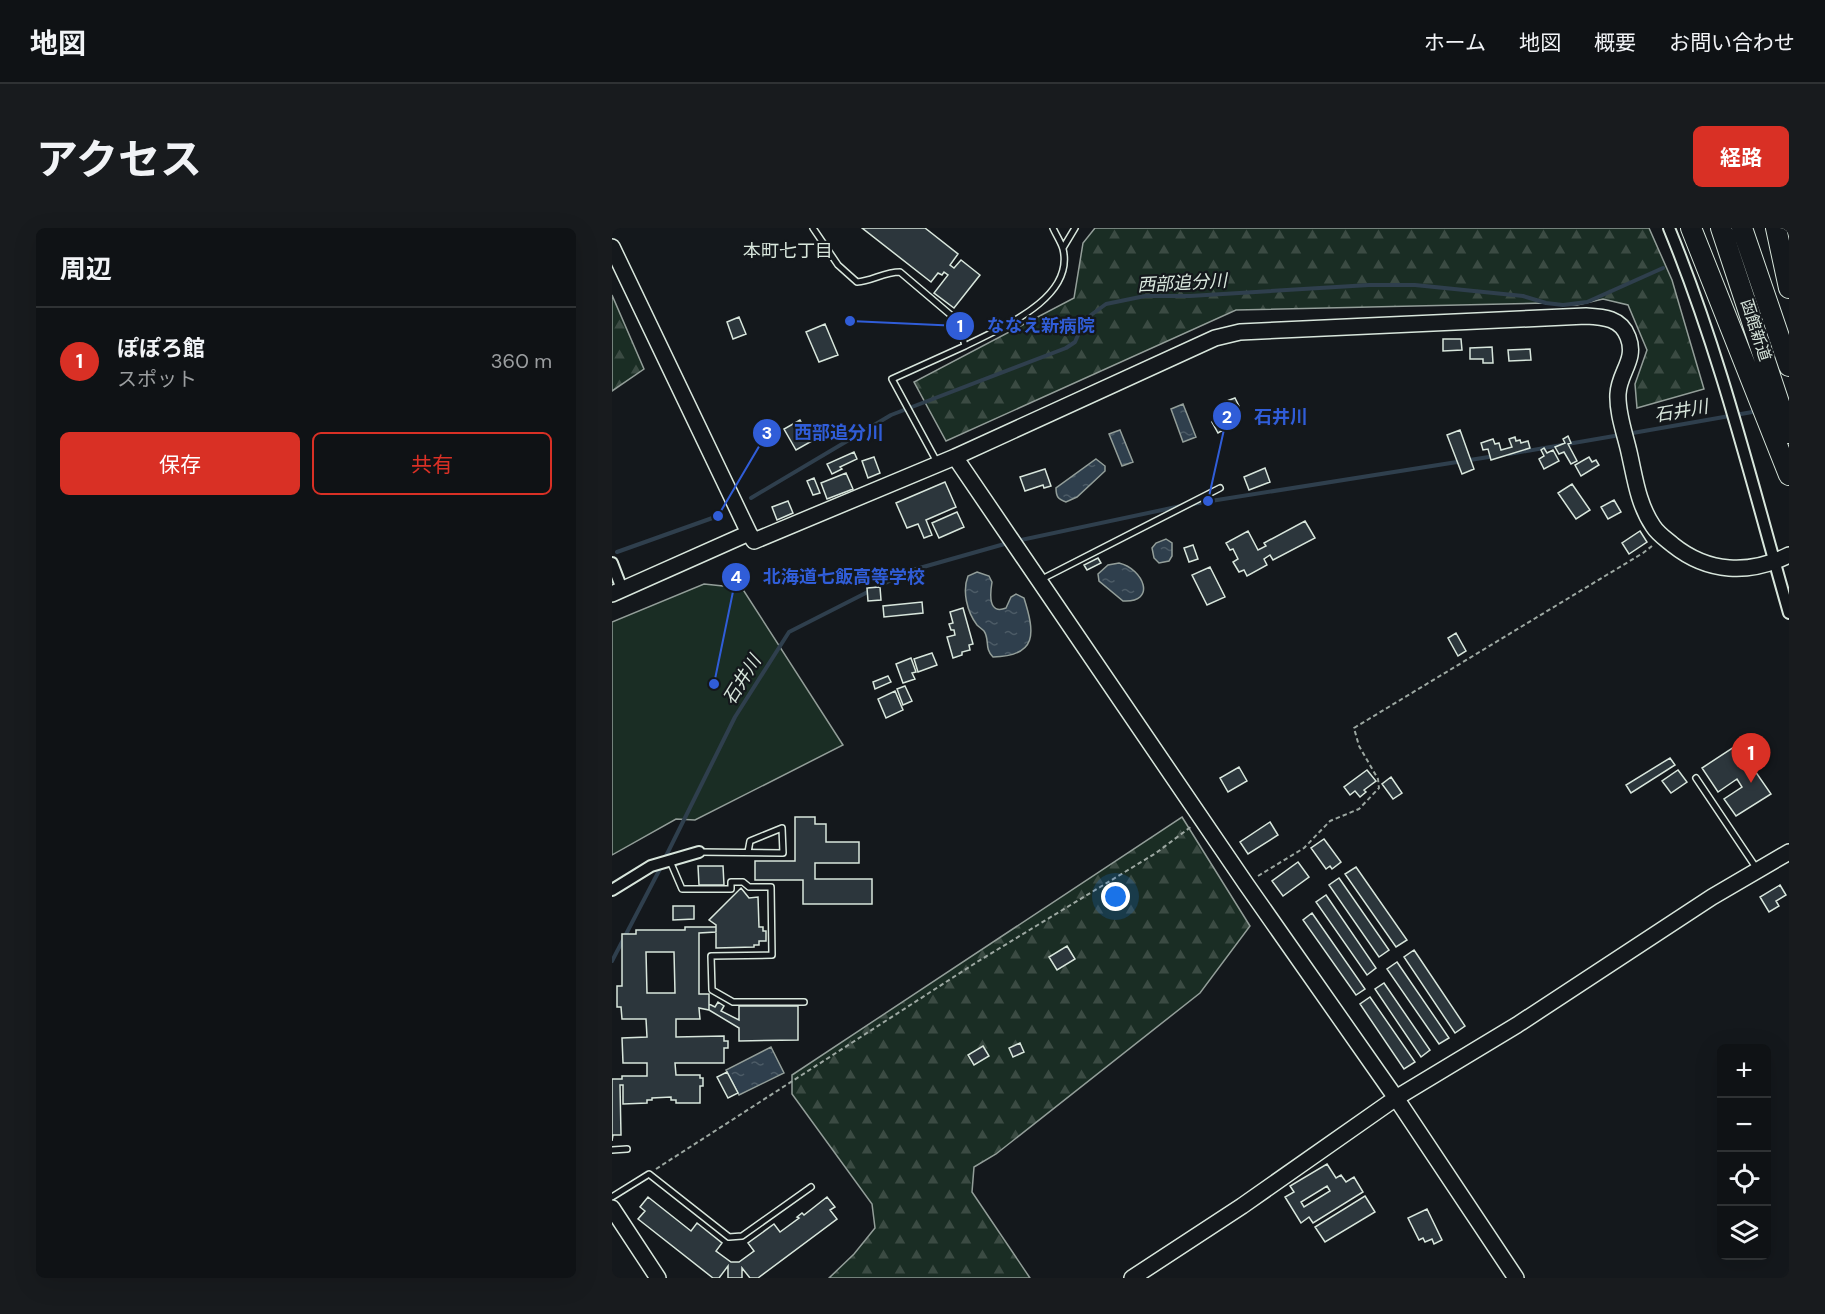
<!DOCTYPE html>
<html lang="ja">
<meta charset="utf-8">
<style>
:root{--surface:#0f1215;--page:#181b1e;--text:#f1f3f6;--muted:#9b9ea0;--line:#2f3234;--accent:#d93025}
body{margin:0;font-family:"DM Sans","Noto Sans JP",sans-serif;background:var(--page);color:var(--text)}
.controls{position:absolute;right:18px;bottom:18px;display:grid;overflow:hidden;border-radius:9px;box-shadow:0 6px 24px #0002}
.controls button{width:54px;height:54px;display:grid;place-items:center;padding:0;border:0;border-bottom:2px solid var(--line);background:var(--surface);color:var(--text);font:30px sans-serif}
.you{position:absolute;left:504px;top:669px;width:21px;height:21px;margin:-15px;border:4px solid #fff;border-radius:50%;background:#1a73e8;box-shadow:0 0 0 9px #1a73e833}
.badge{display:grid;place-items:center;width:39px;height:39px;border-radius:50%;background:var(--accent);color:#fff;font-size:20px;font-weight:700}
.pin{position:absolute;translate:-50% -50px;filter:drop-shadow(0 2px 3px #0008)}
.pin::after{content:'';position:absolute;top:32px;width:21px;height:18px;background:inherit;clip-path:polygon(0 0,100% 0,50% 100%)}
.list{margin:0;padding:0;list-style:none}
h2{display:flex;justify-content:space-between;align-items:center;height:78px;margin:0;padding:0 24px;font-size:26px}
h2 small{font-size:20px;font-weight:400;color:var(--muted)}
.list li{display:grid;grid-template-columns:39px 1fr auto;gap:18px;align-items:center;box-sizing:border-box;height:108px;padding:0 24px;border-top:2px solid var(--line)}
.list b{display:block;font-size:22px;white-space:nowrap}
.list p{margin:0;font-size:20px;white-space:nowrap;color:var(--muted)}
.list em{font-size:20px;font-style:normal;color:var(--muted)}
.actions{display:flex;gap:12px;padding:18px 24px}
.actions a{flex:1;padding:14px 0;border:2px solid var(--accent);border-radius:9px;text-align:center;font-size:21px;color:var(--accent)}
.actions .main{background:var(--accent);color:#fff}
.icon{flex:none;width:33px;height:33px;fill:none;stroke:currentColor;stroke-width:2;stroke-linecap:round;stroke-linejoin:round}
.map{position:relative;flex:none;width:1177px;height:1050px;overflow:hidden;border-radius:9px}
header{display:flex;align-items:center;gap:36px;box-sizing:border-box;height:84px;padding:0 30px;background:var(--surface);border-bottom:2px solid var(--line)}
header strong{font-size:28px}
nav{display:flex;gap:33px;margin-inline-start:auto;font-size:21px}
.intro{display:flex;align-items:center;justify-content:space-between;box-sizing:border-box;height:144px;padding:0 36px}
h1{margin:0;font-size:42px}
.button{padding:15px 27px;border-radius:9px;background:var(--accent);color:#fff;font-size:21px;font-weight:700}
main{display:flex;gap:36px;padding:0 36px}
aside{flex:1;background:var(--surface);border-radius:9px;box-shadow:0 6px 24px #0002}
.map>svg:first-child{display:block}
.grass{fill:#1a2d24;stroke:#939e99;stroke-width:1.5}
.forest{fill:url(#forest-firs);stroke:#939e99;stroke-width:1.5}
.water{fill:url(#water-ripples);stroke:#939e99;stroke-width:1.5}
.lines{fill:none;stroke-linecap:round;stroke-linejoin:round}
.stream{stroke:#2f3f4d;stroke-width:4}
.building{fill:#2c363c;stroke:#d8e6dc;stroke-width:1.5;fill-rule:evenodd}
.lane-casing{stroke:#d8e6dc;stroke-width:8}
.street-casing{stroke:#d8e6dc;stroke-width:14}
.secondary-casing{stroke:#d8e6dc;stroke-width:18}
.highway-casing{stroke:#d8e6dc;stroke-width:22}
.path{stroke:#9da8a2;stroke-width:2;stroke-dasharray:4.5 3;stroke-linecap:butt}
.lane{stroke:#14181c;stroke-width:5}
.street{stroke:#14181c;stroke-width:10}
.secondary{stroke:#14181c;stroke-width:15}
.highway{stroke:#14181c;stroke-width:20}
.labels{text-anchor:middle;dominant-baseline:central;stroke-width:4.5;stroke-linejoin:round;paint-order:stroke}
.street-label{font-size:16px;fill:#d8e6dc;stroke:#14181c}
.neighbourhood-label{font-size:18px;fill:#d8e6dc;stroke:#14181c}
.water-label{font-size:18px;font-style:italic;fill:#d8e6dc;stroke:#14181c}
.leader{fill:none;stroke:#305dd8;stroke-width:2}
.callout-dot{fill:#305dd8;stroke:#14181c;stroke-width:2}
.mark-label{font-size:18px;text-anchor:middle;font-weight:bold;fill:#fff}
.callout-label{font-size:18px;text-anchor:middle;font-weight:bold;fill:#305dd8;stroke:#14181c;stroke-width:4.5;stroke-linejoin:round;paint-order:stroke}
</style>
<header>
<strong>地図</strong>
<nav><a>ホーム</a><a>地図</a><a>概要</a><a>お問い合わせ</a></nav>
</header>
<div class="intro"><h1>アクセス</h1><a class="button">経路</a></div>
<main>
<aside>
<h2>周辺<small></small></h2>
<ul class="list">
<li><span class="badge">1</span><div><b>ぽぽろ館</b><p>スポット</p></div><em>360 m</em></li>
</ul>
<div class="actions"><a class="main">保存</a><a>共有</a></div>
</aside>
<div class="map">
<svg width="1177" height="1050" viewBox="0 0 1177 1050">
<defs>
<pattern id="forest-firs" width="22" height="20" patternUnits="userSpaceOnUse" patternTransform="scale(1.5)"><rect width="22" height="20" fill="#1a2d24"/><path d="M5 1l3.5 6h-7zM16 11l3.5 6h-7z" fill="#3b4b43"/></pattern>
<pattern id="water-ripples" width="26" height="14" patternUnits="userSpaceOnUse" patternTransform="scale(1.5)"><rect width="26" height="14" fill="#2f3f4d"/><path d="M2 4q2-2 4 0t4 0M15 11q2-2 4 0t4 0" fill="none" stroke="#4c5b66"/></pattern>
</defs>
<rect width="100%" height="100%" fill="#14181c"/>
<path class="grass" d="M92,356L130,360L231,517L83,592L64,591L0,627V394Z"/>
<path class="forest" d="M483,0H1037L1060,52L1092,161L1025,180L1023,156L1035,122L1016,77L991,71L965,77L934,75L624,82L334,213L302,154L462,70L471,15Z
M0,67L32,141L0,163Z
M570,589L638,698L588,765L384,926L362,939L360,964L418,1050H217L242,1026L263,1000L260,976L180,866V847Z"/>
<path class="water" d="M571,176L584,209L571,214L559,181Z
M508,202L521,234L510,238L497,206Z
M484,231L493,238V243L465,269L454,274C446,271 444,269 444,260Z
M554,311L560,315V328L557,333L547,335L542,330L540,320L544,315Z
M507,335C532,341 545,375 511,373L487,353L486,346L496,337Z
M365,344L377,348L380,354C378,366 376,387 394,380L399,369L404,366L412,370C423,405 426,428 381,429C372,420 378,412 372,403C370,401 367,399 365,397C355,384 350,363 356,348Z
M159,819L172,845L127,867L114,842Z"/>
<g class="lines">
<path class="stream" d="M1015,206L1146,183
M897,226L1008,207
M139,270L279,187L454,120L463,114L469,100L479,87L494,76L533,68H578L757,57H803L911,68L934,75L951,77L975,74L1051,40
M580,276L883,228
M404,313L569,278
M5,324L106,288
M53,630L123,489L177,404L297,343L396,315
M0,733L50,637"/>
</g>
<path class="building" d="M250,0H313L346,26L338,37L342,40L349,32L368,47L342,80L322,65L336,47L332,44L330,47L326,45L319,54Z
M127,89L134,106L121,111L115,94Z
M213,96L226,127L207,134L194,104Z
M831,111H849L850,122L831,123Z
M880,119L881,135H871V131H858V120Z
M918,121L919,132L897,133L896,122Z
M623,170L627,178L615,183L612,174Z
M608,190L613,201L606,205L600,194Z
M188,192L200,213L184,222L172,201Z
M848,202L862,241L850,246L835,207Z
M956,208L959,215L956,216L965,233L959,236L952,224L947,226L943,219L953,215L951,211Z
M903,209L904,213L908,212L909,215L916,213L918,220L879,232L876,221L871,222L869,215L881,211L883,216L887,215L889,222L900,219L897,211Z
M932,220L935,225L941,222L947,233L932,241L927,231L932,228L929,222Z
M242,224L245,231L228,239L230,241L220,246L215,236Z
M262,229L268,245L256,250L250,233Z
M977,229L980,234L984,232L987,237L969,248L963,237Z
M653,240L658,254L637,262L632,249Z
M433,241L439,258L432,260L431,257L413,263L408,249Z
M234,245L241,261L215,271L209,255Z
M202,250L208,265L201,267L195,253Z
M333,254L344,279L314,292L320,307L312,310L306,296L295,300L284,275Z
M960,256L978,282L964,291L946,265Z
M1002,272L1009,284L996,291L989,279Z
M176,273L181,285L165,292L160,279Z
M345,284L352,299L327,310L320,295Z
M693,293L703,310L661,332L658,327L652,331L655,337L635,348L632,342L627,344L621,334L626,331L621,321L618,322L614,315L636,303L646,322L654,318L652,315Z
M1028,303L1035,314L1017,326L1010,315Z
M581,317L586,331L577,334L572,320Z
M486,330L489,335L475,342L472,337Z
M598,339L613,369L595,377L580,347Z
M268,359L269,372L256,373L255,360Z
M310,374L311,385L272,389L271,378Z
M351,380L361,416L357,417L358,422L350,424V427L341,430L335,409L343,407L342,402H339L337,396L341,395L338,384Z
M844,405L854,423L846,428L836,410Z
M320,425L325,437L306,444L302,431Z
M299,430L304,444L300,445L303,451L291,455L284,436Z
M276,448L279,454L263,461L261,454Z
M293,458L300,473L291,477L285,461Z
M283,463L291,482L274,490L266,471Z
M1125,517L1159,566L1124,588L1112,571L1130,559L1125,551L1106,564L1090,540Z
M1058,530L1063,537L1019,565L1014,557Z
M627,539L635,553L616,564L608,550Z
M755,542L764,553L752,562L754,564L748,569L743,563L738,567L732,559Z
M1066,542L1075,554L1059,565L1050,553Z
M779,549L790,565L781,571L770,556Z
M183,589H203V596H214V614H247V635H203V651H260V676H191V652H143V633H183Z
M658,594L666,607L636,626L628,614Z
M712,611L729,634L720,641L718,638L714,641L699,620Z
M686,634L697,649L671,668L660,653Z
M86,638H111L112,657H87Z
M744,639L795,712L784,719L733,646Z
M727,650L777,722L767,729L717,657Z
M1168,657L1174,667L1164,673L1167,678L1157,684L1148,669Z
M129,660L137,670L146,669L147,699H151V703H154V713H147V717H142V719L104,720V697L97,692Z
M714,667L764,740L755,747L704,674Z
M61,678H82V691L61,692Z
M700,685L753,761L744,767L691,692Z
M73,699H104V704L87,705V766H97V782L87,780L88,791H64V809L112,808V813H116V820H112V835H63L64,847H88V850H91V858H88V875H64V872H59V869L40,870V872H35V875L11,876V857H8L9,907H1L0,913V851H10V848H35V835H11L10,810L35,809L34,791H10L9,779H5V758H10V706H24V702H73ZM34,724H62L63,765H35Z
M455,718L463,731L445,742L437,729Z
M802,722L853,798L843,805L792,729Z
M785,734L837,810L827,816L775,741Z
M772,755L818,822L809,829L763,761Z
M758,769L803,834L792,841L748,776Z
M106,774L112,778L109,783L127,792V778H186V812L127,813V800L97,782V776L103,779Z
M408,815L412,824L401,829L397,820Z
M371,818L377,828L362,837L356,827Z
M115,844L126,865L116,870L105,849Z
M715,936L724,950L729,947L734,954L742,949L751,964L701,995L697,989L689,995L673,969L682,964L678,958ZM715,958L718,963L692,979L689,974Z
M753,968L763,984L713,1014L703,999Z
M36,969L79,1003L85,995L110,1015L104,1023L119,1034H127L142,1023L136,1015L162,996L168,1004L187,990L185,989L190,985L192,987L215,969L223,979L218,982L225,991L146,1050H138L130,1040V1050H116V1038L107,1050H101L26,991L33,983L28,979Z
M815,981L830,1012L822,1016L820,1011L813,1014L811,1010L807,1012L796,990Z"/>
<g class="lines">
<defs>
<path id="lane" d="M201,0L226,37L245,54C260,53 272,44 288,44L347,94L353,118L280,151L325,234
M451,20L463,0
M353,118C388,100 463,71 451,21C449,14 444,7 441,0
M428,352L608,260
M1084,550L1145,641
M87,624L171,625L170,600L138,613L136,624
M58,633L70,661H119V654H131L137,659H159L160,727L99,728L100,762L121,774H192
M0,922L15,921
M0,969L37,946L117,1009L130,1008L199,959"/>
<path id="street" d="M1057,0C1108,124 1140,256 1177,385
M0,335L10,361
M0,662L39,638L87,624"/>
<path id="secondary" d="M0,19L137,305
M343,229L634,656L784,870L904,1050
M0,366L137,305L142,313L343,229L603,110L628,104L974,88C992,89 1009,90 1016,109C1025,132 1007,144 1006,166C1005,185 1013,206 1017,224C1023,250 1026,276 1041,298C1046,306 1054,311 1061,317C1096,345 1137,347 1177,327
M0,980L46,1050
M520,1050L630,978L784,870L905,797L1100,669L1177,624"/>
<path id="highway" d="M1079,0L1177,247
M1109,0L1177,205
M1130,0L1177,138
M1164,0L1177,60"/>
</defs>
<use href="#lane" class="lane-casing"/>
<use href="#street" class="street-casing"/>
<use href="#secondary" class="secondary-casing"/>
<use href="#highway" class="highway-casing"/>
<path class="path" d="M646,648L692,620L718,593L747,581L767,560L766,551L747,518L742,500L1031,325L1040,318
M44,941L365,734L544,625L580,598"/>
<use href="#lane" class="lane"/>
<use href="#street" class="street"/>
<use href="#secondary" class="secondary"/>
<use href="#highway" class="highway"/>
</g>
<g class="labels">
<g class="street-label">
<text transform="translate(1144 102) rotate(72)">函館新道</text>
</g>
<g class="neighbourhood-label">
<text x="176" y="23">本町七丁目</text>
</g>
<g class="water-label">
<text transform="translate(570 55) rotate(-3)">西部追分川</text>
<text transform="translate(1069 183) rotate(-10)">石井川</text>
<text transform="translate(130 452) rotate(-58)">石井川</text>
</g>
</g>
<path class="leader" d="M238 93L348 98M596 273L615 188M106 288L155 205M102 456L124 349"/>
<g class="callout-dot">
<circle cx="238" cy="93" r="6"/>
<circle cx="596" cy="273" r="6"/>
<circle cx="106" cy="288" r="6"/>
<circle cx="102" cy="456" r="6"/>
<circle cx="348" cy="98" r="15"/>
<circle cx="615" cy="188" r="15"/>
<circle cx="155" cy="205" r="15"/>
<circle cx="124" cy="349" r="15"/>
</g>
<g class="mark-label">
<text x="348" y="104">1</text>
<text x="615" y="195">2</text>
<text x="155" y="211">3</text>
<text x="124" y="355">4</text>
</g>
<g class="callout-label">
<text x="429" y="104">ななえ新病院</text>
<text x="669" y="195">石井川</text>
<text x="227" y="211">西部追分川</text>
<text x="232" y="355">北海道七飯高等学校</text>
</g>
</svg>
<div class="controls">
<button>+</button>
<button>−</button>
<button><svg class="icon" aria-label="locate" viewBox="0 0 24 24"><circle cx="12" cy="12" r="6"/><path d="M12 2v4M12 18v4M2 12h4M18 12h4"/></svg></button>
<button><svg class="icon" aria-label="layers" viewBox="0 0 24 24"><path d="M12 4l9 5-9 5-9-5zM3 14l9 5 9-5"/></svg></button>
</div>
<div class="you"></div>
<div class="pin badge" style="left:1139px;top:555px">1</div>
</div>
</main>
